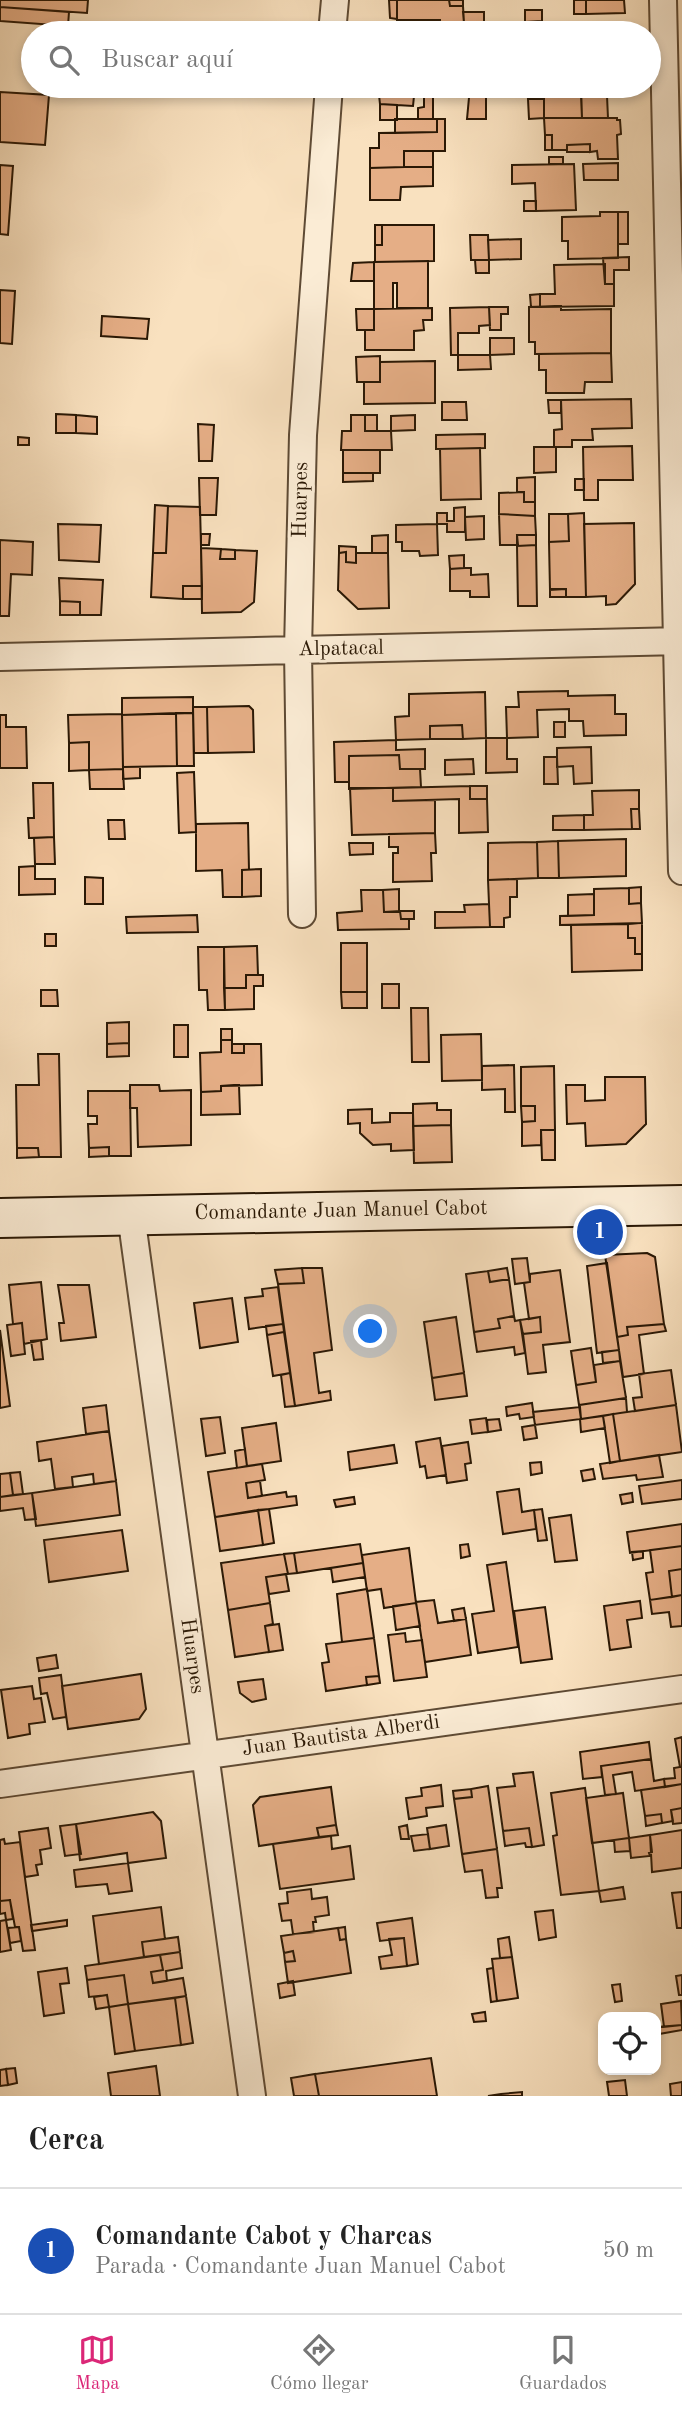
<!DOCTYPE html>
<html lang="es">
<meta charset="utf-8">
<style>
:root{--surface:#fff;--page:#f2f2f2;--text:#222;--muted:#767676;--line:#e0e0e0;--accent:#db2777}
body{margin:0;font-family:"Old Standard TT",serif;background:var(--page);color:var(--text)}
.controls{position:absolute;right:21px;bottom:21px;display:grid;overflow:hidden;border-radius:14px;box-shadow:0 4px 10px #0003}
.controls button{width:63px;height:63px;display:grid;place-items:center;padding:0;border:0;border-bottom:2px solid var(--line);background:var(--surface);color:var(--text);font:35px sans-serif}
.you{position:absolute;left:371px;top:1332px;width:24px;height:24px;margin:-18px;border:5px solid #fff;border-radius:50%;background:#1a73e8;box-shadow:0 0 0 10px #1a73e833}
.badge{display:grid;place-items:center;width:46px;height:46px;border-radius:50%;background:var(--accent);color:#fff;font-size:23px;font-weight:700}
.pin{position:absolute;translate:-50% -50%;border:4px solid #fff;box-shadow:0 2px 7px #0006}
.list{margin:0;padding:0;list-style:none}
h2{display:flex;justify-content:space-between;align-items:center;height:91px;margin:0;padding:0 28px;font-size:30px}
h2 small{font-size:23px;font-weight:400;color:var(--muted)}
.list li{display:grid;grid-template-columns:46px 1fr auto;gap:21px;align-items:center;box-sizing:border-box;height:126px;padding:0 28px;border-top:2px solid var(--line)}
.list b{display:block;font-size:26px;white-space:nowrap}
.list p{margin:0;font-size:23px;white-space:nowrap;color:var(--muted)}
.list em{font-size:23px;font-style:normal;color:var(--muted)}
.icon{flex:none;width:38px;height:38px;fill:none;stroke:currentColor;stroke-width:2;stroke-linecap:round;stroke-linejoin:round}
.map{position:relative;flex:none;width:682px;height:2096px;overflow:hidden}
.search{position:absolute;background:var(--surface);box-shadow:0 4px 10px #0003;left:21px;right:21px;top:21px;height:77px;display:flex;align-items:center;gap:18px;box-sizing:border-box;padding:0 24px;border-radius:38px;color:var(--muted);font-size:26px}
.sheet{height:217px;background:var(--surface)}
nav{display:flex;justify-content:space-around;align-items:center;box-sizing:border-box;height:98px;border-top:2px solid var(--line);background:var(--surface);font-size:19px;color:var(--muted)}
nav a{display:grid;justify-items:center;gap:4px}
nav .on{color:var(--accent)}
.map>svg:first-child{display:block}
.building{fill:#e5ae86;stroke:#2a1805;stroke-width:2}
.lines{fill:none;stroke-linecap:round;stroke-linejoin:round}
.street-casing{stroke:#5e4a34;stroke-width:30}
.secondary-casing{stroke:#2a1805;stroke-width:42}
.street{stroke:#fbecd5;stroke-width:26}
.secondary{stroke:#fbecd5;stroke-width:38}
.labels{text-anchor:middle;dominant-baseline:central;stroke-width:6;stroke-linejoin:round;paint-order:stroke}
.street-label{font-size:21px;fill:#2a1805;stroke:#fbecd5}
</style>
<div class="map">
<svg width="682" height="2096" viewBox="0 0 682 2096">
<rect width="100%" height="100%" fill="#f9e1bf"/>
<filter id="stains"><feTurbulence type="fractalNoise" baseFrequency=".00286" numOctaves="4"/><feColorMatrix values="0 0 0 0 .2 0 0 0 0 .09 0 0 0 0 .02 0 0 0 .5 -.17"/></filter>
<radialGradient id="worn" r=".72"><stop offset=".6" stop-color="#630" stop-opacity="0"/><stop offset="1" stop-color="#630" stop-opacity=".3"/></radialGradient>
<path class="building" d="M0,0H88L87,13L0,7Z
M389,0H397V19L390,18Z
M397,0H449L450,6H463L464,23L440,24V20H397Z
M449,0H463V6H450Z
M574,0H586V14H574Z
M586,0H624L625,13L586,14Z
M0,7L69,12L68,26L0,21Z
M525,10H542V21L525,22Z
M463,12H484V23H464Z
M465,23V33H378V25Z
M625,31V33H574V32Z
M378,86H433V97L414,96L413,106L380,104Z
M544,86H581L582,118H544Z
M470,87H486V119H467Z
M0,92L49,95L45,145L0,142Z
M581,96H607L608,118H582Z
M424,97H433V119H418V108L424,107Z
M528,99H544V118L529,119Z
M380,104L397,105V120H380Z
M544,118H617V120H620L621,134L617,135L618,159H598L597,151L590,152V144L567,145V150H552V135H545Z
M395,119H437V132L395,133Z
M437,119H445V151H404V167L370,168V148H379V133L437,132Z
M545,135H552V150H545Z
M590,144V152H567V145Z
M404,151H433V167H404Z
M549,157H563V164H549Z
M618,163V180H584L583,164Z
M574,164L576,210L536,211L535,183L512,184V165Z
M0,165L13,166L8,235L0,234Z
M404,167H433V186L401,187L400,200H370V168Z
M524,201H536V211H524Z
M600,212H618V258L568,259V241H562V217L600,216Z
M618,212H628V244H618Z
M375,225H382V245H375Z
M382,225H434V261L375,262V245H382Z
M470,235H488L489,260H471Z
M521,239V259L489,260L488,240Z
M629,257V270H614V284H605L603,258Z
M475,260H489V273H476Z
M428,261V308H397V283H393V309H374V262Z
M374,262V281H351L353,263Z
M603,264H605V284H614V306L540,307V294H555L554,265Z
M0,290L15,291L12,344L0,343Z
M540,294V307H531L530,295Z
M561,306V310L611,309V353L535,354V342H529V307Z
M489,307H508V314H501V330H490Z
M489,307L490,325L479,326V333H458V355H451L450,308Z
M432,308V320H423L424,330L414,331V350H365V330H374V309Z
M356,309H374V330H357Z
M102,316L149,319L147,339L101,336Z
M490,338H514V354L490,355Z
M611,353L612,382H585L584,393H546V370H539V354Z
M458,355H490L491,369L458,370Z
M380,356V382H357L356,357Z
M435,361V403L364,404V382H380V362Z
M631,399L632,428L592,429L593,440H572V447H554V430L562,429L561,400Z
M548,400H561V413H549Z
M442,402H466L467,420H442Z
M56,414L76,415V433H56Z
M76,415L97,417V434L76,433Z
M351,415H365V431H391L392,450H341L342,431H351Z
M365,415H377V431H365Z
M415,415V430L391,431V416Z
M198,424L214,425L212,461H199Z
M485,434V448L436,449V435Z
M18,437L29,438V445H18Z
M632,446L633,480H598V500H584L583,447Z
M534,447H556V472L534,473Z
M480,448L481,499L441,500L440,449Z
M343,450H380V473H343Z
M343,473H373V481L343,482Z
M535,477V502H524V492H517V478Z
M199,478H218L216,515H200Z
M575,479H584V490H575Z
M524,492V502H535V516L499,514V493Z
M155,505L168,506L166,553H153Z
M168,506L200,507L202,586H183V599L151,597L153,553H166Z
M465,507V532H447V524H437V513H447V521H454V508Z
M584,513L586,597H566V589L550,590L549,542L569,541L568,514Z
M499,514L535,516L536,535H517L518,545H500Z
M549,514H568L569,541L549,542Z
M484,516V539L466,540L465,517Z
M634,523L635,584L616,604L606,605V596L586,597L584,524Z
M58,524L101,525L99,562L59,560Z
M437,524L438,555L420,556L419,551H402V542H396V525Z
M201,534H210L209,545H201Z
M388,535V553H372V536Z
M517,535H536V545L517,546Z
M0,540L33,542L32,575L11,574L9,616H0Z
M536,545L537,606H518L517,546Z
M339,546L356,547V563L346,562V552L339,553Z
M201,548L221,549L220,559H235V550L257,551L254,602L241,612L202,613Z
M221,549L235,550V559H220Z
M346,552V562L356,563V553H388L389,608L358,609L338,590L339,553Z
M464,555V568L450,569L449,556Z
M464,568H471V575L488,574L489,597H470V591H450V569Z
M59,578L103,580L101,615H80V602L60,601Z
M183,586H202V599H183Z
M550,589H566V597H550Z
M60,601L80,602V615H60Z
M568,691V696L615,695V714H626V735L584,736L583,721H569V709L537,710L538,737L507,738L506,707H519L518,692Z
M485,692L486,738L463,739L462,725L430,726V739L396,740L395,717L409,716V694Z
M193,697V713L122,715V698Z
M249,706L253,710L254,752L208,753L207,707Z
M193,707H207L208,753H194Z
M176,713L177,766L123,767L122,715Z
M176,713H193L194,766H177Z
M122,714L123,769L89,770V742L69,743L68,715Z
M0,715H6V727H26L27,768H0Z
M554,722H565V737H554Z
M462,725L463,739H430V726Z
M486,738H507V759H517V772L486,773Z
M396,740V750L425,749V769H400L399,755L349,756V782H335L334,742Z
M89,742V770L69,771V743Z
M591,747L592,783L574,784L573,766L557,767V748Z
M399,755L400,769H420L421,787L349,789V756Z
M544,757H557L558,784H544Z
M473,759L474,774L445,775V760Z
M123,767H140V778L123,779Z
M123,769L124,789H90L89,770Z
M194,772L196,832L179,833L177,773Z
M33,783H53L54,837L29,838L28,818H34Z
M470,786H487V799H470Z
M470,786V799H487L488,832L459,833V799L393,801V788Z
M350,788H393V801L435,800V833L352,835Z
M639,790V809H631L632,829L584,830V815H593L592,791Z
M631,809H639L640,829H632Z
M584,815V830H553V816Z
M108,820H124L125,839H109Z
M248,823L249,870H242V897H223L222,870L196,871V824Z
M435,833L436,853H431L432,881L393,882V853H398V847H389V834Z
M54,837L55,864H35L34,838Z
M626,839V876L559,878L558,841Z
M558,841L559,878H538L537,842Z
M537,842L538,878L488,880V843Z
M349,843H373V854L350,855Z
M35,866V879H55V894L19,895V867Z
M261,869V896L242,897V870Z
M85,877L103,878V904H85Z
M517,879V897H510V917L504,918V927H490L488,880Z
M641,887V903L629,904V888Z
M629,888V904L641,903L642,923L560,925V916L594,915V889Z
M399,889V912H384L383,890Z
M361,890H383L384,912L400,911L401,919H409V929L338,930L337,913L362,911Z
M594,894V915L568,916V895Z
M489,904L490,927L435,928V912H465L464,905Z
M400,911H414V919H401Z
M197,915L198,932L127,933L126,917Z
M642,923V954H635V938H628V924Z
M628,924V938H635V954H642V970L572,972L571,925Z
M45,934H56V946H45Z
M341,943H367V992H341Z
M257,946L258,975H246V988H224V947Z
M198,947H224L225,1010H208L207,990H199Z
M246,975H263V986H254V1009L225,1010L224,988H246Z
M382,984H399V1008H382Z
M41,990H57L58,1006H41Z
M341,992H367V1008H342Z
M411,1008H428L429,1062H412Z
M129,1022V1043L107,1044V1023Z
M174,1025H188V1057H174Z
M221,1029H232V1040H221Z
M481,1034L482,1080L442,1081L441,1035Z
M221,1040H232V1053H244V1044H261L262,1085L221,1086V1091L201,1092L200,1053L221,1052Z
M129,1043V1056L107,1057V1044Z
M232,1044H244V1053H232Z
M38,1054H59L61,1157H39L38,1148H17L16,1085H39Z
M514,1065L515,1112H505V1089L482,1090V1066Z
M554,1066L555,1130H541V1145L522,1146V1122L535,1121V1106H521V1067Z
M605,1077H645L646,1124L626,1144L586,1146L585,1123L567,1124L566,1085H585V1101L605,1100Z
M130,1085H159L160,1091L191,1090V1145L138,1147L137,1108H130Z
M239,1085L240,1114L201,1115V1092L221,1091V1086Z
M88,1091H130L131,1156H109V1147L89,1148L88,1124H97V1116H88Z
M437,1103V1110H451V1125L413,1126V1104Z
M521,1106H535V1121L522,1122Z
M372,1109V1123L390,1122V1113H413L414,1150L391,1151V1144L373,1145L360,1133V1123L348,1124V1110Z
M451,1125L452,1162L414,1163L413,1126Z
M541,1130H555V1160H542Z
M109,1147V1156L89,1157V1148Z
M17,1148H38L39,1157L17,1158Z
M647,1253L655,1257L664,1324L627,1327L628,1335L617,1337L605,1255Z
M527,1258L530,1282L515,1284L512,1259Z
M607,1263L619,1350L597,1353L587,1266Z
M302,1268H322L332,1350L314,1353L319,1393L330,1391L331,1400L295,1406L278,1284L304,1283Z
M302,1268L304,1283L278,1284L275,1270Z
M507,1268L509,1279L490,1282L488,1271Z
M560,1270L570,1342L543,1345L546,1372L528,1374L523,1334L541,1332L540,1317L529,1319L524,1283L530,1282V1274Z
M488,1271L490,1282L509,1279L514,1316L498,1319L500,1328L474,1332L466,1274Z
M41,1282L47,1339L24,1344L22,1323L13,1324L9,1285Z
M58,1285H89L96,1337L61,1341L59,1323H64Z
M278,1287L283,1324L249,1329L245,1298L263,1296L262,1289Z
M232,1298L238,1342L200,1348L194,1303Z
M514,1316L515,1321L520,1320L525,1353L515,1355L514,1347L477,1352L474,1332L500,1328L498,1319Z
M456,1317L464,1373L432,1378L424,1322Z
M540,1317L541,1332L523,1334L520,1320Z
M22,1323L25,1354L11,1356L7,1325Z
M283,1324L284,1332L267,1335L266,1326Z
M664,1324L666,1331L639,1335L644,1374L623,1377L617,1337L628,1335L627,1327Z
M0,1330L10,1406L0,1408Z
M284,1332L290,1373L273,1376L267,1335Z
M41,1340L43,1359L34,1360L31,1341Z
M591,1348L596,1382L576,1385L571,1351Z
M619,1350L620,1361L603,1363L602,1352Z
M620,1361L626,1398L579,1405L576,1385L596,1382L594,1365Z
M671,1370L676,1405L635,1411L633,1398L642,1397L639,1374Z
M290,1373L295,1406L285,1407L281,1375Z
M464,1373L467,1396L435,1400L432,1378Z
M626,1398L627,1412L581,1419L579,1405Z
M532,1403L534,1417L520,1419L519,1414L507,1416L506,1407Z
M106,1405L109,1431L86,1434L83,1408Z
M676,1405L682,1452L620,1461L613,1414Z
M580,1407L581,1419L535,1425L533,1412Z
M613,1414L620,1461L610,1463L603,1416Z
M603,1416L605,1428L581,1432L580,1419Z
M220,1417L225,1453L206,1456L201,1419Z
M486,1418L488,1432L472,1434L470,1420Z
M499,1419L501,1430L488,1432L487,1420Z
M276,1423L281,1461L247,1466L242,1428Z
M535,1425L537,1438L524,1440L522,1427Z
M109,1431L116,1481L94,1484L93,1474L72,1477L73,1487L55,1489L51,1459L39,1461L37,1442Z
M440,1438L446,1475L427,1478L425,1466L420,1467L416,1442Z
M468,1442L471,1463L465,1464L467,1480L447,1483L442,1446Z
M394,1445L397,1463L350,1470L348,1452Z
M245,1449L247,1466L237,1468L235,1451Z
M659,1455L663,1477L637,1480L636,1475L603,1479L600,1464Z
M541,1462L542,1473L531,1475L530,1463Z
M262,1464L265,1480L246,1483L248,1498L286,1492L287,1497L296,1496L297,1505L215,1517L208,1472Z
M593,1469L595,1479L583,1481L581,1471Z
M20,1472L23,1494L13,1495L10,1473Z
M10,1473L13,1495L0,1497V1474Z
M682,1480V1499L642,1504L639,1486Z
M116,1481L120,1515L36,1526L32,1493Z
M260,1481L262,1496L248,1498L246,1483Z
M519,1489L522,1512L534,1510L536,1529L503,1534L497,1492Z
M32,1493L36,1519L25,1520L23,1508L0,1511V1497Z
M632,1493L633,1502L622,1504L620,1495Z
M354,1497L355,1504L336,1507L334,1500Z
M269,1509L274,1543L263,1545L258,1510Z
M542,1509L547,1540L538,1541L534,1510Z
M258,1510L263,1545L220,1551L215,1517Z
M571,1515L577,1560L555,1562L549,1518Z
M682,1524V1546L630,1553L627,1532Z
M122,1530L128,1571L49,1582L44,1540Z
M360,1544L363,1563L297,1573L294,1553Z
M468,1544L470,1556L461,1558L460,1545Z
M682,1546V1569L669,1571L672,1597L650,1600L646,1573L653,1572L650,1550Z
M409,1548L416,1603L384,1608L381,1589L367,1591L362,1555Z
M643,1551V1558L633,1560L632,1552Z
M294,1553L297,1573L288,1574L284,1554Z
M284,1554L288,1574L266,1577L270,1603L228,1610L221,1563Z
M506,1562L518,1647L478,1653L472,1614L494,1611L487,1565Z
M363,1563L365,1577L333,1582L331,1568Z
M682,1569V1595L672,1597L669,1571Z
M286,1574L289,1591L269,1594L266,1577Z
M367,1589L374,1638L342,1642L337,1594Z
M682,1595V1626L671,1627L669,1612L652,1614L650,1600Z
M434,1600L438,1623L466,1619L471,1655L425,1662L416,1602Z
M640,1601L642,1618L627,1620L631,1647L610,1650L604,1606Z
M270,1603L273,1624L265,1626L269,1652L235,1657L228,1610Z
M416,1603L420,1626L396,1630L393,1606Z
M545,1607L552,1659L521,1663L514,1611Z
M464,1608L466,1619L454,1621L452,1610Z
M279,1624L283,1650L269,1652L265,1626Z
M405,1633L406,1642L422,1640L427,1677L394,1681L388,1635Z
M374,1638L379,1676L366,1677L367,1685L326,1691L322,1663L329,1662L326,1644Z
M56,1655L58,1668L39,1671L37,1658Z
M141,1674L146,1709L139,1719L68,1729L62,1686Z
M61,1675L66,1717L53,1719L47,1693L41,1694L39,1678Z
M379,1676L380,1683L367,1685L366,1677Z
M263,1679L266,1699L252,1702L240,1693L238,1682Z
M32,1686L34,1699L41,1698L45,1722L29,1724L30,1734L8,1738L1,1690Z
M682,1737V1784L665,1787L664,1779L675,1778L674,1768L680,1767L675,1739Z
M649,1742L651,1759L601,1766L602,1777L583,1779L580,1752Z
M651,1759L654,1781L664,1779L665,1787L635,1791L632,1772L613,1775L616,1794L605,1795L601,1766Z
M533,1772L544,1845L532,1847L529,1828L503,1831L497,1788L515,1786L513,1774Z
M682,1784V1808L671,1810L673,1821L662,1823L661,1814L645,1816L641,1790Z
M441,1785L443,1806L426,1808L427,1816L409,1819L406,1798L422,1796L421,1788Z
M488,1786L497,1849L462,1854L454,1799L472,1797L471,1789Z
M331,1787L336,1825L317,1828L319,1837L259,1846L253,1805L260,1797Z
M585,1788L599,1891L561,1895L553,1836L557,1835L551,1793Z
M471,1789L472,1797L454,1799L453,1791Z
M623,1793L629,1838L592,1843L586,1798Z
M682,1808V1823L673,1824L671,1810Z
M153,1812L161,1821L166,1858L128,1863L127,1853L80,1860L76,1824Z
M661,1814L662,1823L646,1826L645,1816Z
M76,1824L81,1854L65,1856L60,1826Z
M336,1825L338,1835L319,1837L317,1828Z
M407,1825L409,1839H401L399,1827Z
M446,1825L449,1846L430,1849L427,1828Z
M48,1828L51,1848L40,1850L42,1864L36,1865L38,1875L25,1877L19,1832Z
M529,1828L532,1847H526L525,1843L505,1846L503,1831Z
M682,1830V1868L652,1872L650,1835Z
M428,1834L430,1849L414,1851L411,1836Z
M650,1835L652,1852L649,1853L650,1856L631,1858L629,1838Z
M331,1836L332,1849L350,1846L354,1879L280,1889L273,1844Z
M629,1838L630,1851L615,1852L614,1840Z
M4,1839L5,1844L20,1842L35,1950L23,1951L19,1927H15L10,1900L0,1901V1840Z
M497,1849L502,1888H497L498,1897L486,1898L482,1870L465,1872L462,1854Z
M128,1863L132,1891L109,1894L107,1884L76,1887L74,1870Z
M623,1887L625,1899L601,1902L599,1891Z
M311,1889L312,1899L327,1897L329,1915L315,1917L316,1922H313L314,1932L293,1934L291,1920L282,1921L279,1904L288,1903L287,1892Z
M682,1892V1928H677L672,1893Z
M10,1900L13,1919L6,1920L5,1913L0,1914V1901Z
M161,1907L165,1939L142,1942L144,1957L99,1964L93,1916Z
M553,1910L556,1937L539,1940L535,1912Z
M412,1918L418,1964L407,1966L404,1938L380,1941L377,1923Z
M6,1920L11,1950L0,1952V1921Z
M67,1920V1926L32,1931L31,1925Z
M19,1927L21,1941L10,1943L8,1928Z
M345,1927L346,1939L340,1940L338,1928Z
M338,1928L340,1940L346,1939L351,1973L288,1983L285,1962L295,1961L293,1951L284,1953L281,1936Z
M178,1937L180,1952L144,1957L142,1942Z
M509,1937L512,1957L500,1958L498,1939Z
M404,1938L407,1966L381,1969L379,1957L392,1955L389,1939Z
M293,1951L295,1961L285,1962L284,1953Z
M180,1952L182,1968L166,1971L167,1981L153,1983L151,1972L163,1970L160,1955Z
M160,1955L163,1970L151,1972L153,1983L183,1978L186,1996L128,2004L124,1975L87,1980L85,1966Z
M512,1957L518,1998L497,2001L492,1959Z
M67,1968L69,1983L60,1984L64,2013L44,2016L38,1972Z
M493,1968L497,2001L491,2002L487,1969Z
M124,1975L128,2004L109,2007L107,1995L89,1997L87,1980Z
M682,1975V1995H679L676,1976Z
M293,1981L295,1995L280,1998L278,1984Z
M620,1984L622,2001L615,2002L612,1985Z
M107,1995L109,2007L96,2009L94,1997Z
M186,1996L193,2043L181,2045L175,1998Z
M175,1998L181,2045L135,2051L128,2004Z
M681,2001L682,2025L664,2027L661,2004Z
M128,2004L135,2051L115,2054L109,2007Z
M485,2012L486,2021L474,2022L472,2014Z
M682,2025V2030L659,2034L658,2027Z
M431,2058L437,2096H319L315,2074Z
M156,2066L160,2096H111L108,2073Z
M15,2068L17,2083L8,2085L6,2069Z
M6,2069L8,2085L0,2086V2070Z
M315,2074L319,2096H294L291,2078Z
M625,2080L627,2096H609L607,2082Z
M682,2082V2096H671L670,2084Z
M522,2092V2096H488L501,2094Z"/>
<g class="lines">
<defs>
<path id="street" d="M663,0L682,871
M332,33L335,0
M0,657L682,641
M302,914L298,650L303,435L329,86
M131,1215L252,2096
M0,1784L682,1689"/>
<path id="secondary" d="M0,1218L682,1205"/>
</defs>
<use href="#street" class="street-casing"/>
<use href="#secondary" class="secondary-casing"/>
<use href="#street" class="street"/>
<use href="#secondary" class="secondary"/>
</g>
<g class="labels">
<g class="street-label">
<text transform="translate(301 500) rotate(-89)">Huarpes</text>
<text transform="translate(341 649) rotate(-1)">Alpatacal</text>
<text transform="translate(341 1211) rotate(-1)">Comandante Juan Manuel Cabot</text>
<text transform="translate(192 1656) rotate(82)">Huarpes</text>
<text transform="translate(341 1736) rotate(-8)">Juan Bautista Alberdi</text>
</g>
</g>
<rect width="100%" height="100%" filter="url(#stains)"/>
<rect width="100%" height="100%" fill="url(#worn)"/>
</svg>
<div class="controls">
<button><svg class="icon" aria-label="locate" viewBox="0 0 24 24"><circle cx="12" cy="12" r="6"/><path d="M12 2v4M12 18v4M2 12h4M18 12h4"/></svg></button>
</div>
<div class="you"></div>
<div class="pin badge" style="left:600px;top:1232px;background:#1a4fb4">1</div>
<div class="search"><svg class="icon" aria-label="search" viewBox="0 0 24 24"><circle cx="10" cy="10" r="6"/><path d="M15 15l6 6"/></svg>Buscar aquí</div>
</div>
<section class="sheet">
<h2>Cerca<small></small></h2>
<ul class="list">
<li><span class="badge" style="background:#1a4fb4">1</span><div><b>Comandante Cabot y Charcas</b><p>Parada · Comandante Juan Manuel Cabot</p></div><em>50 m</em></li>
</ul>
</section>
<nav>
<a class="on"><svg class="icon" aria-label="map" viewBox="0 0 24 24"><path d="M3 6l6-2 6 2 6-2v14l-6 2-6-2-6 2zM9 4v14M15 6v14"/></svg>Mapa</a>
<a><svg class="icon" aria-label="directions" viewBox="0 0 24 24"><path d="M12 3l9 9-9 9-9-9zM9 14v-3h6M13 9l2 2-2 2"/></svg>Cómo llegar</a>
<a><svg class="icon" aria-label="saved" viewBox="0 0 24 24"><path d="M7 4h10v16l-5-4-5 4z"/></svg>Guardados</a>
</nav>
